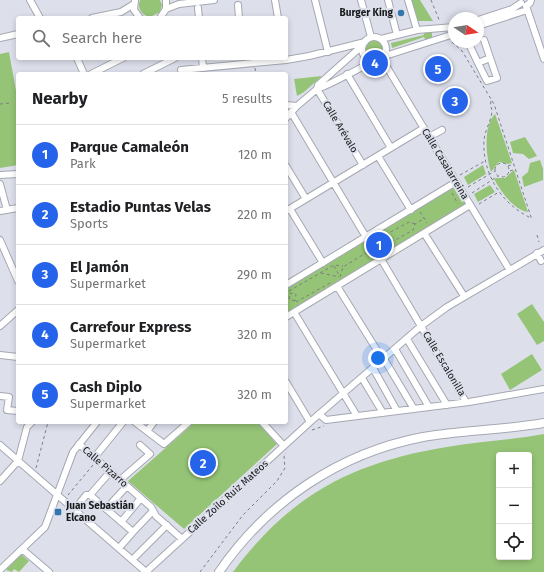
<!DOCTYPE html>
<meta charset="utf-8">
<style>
:root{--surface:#fff;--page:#f6f6f6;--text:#202124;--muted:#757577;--line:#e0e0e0;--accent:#2563eb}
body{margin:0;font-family:"Fira Sans",sans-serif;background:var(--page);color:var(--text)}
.controls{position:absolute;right:12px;bottom:12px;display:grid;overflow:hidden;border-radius:4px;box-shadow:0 2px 6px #0003}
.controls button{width:36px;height:36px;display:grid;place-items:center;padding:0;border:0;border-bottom:1px solid var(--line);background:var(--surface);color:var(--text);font:20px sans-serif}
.compass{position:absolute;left:448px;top:12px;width:36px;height:36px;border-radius:50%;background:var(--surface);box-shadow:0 2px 6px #0003;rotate:102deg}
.you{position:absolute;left:378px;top:358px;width:14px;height:14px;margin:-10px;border:3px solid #fff;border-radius:50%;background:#1a73e8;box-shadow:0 0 0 6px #1a73e833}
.badge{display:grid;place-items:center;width:26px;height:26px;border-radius:50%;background:var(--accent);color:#fff;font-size:13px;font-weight:700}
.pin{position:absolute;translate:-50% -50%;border:2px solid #fff;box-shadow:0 1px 4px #0006}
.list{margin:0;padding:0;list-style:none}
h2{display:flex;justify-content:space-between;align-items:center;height:52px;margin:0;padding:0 16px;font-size:17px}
h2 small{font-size:13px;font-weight:400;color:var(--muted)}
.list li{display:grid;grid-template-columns:26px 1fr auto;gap:12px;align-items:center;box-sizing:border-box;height:60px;padding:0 16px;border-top:1px solid var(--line)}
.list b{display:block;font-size:15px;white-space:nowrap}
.list p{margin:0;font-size:13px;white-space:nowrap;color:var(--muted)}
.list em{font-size:13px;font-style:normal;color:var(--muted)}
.icon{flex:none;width:22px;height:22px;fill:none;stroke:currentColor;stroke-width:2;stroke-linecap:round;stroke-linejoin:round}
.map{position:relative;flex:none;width:544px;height:572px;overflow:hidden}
.search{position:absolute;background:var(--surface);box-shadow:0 2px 6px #0003;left:16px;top:16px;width:272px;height:44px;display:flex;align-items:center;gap:10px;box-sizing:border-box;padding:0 14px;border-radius:4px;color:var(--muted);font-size:15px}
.panel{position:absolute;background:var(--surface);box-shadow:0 2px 6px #0003;left:16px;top:72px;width:272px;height:352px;border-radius:4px}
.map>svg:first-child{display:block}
.green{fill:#95c476;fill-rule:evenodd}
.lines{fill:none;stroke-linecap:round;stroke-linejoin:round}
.minor-casing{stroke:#a5a8b2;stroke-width:8}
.major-casing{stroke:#a5a8b2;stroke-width:10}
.path{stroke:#7b7d84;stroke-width:1;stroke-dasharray:3 3;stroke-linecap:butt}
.minor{stroke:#fff;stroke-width:6}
.major{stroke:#fff;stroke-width:8}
.poi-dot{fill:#3276ab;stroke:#dde0eb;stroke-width:1.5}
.labels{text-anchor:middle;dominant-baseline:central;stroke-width:4;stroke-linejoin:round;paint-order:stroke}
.poi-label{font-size:10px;font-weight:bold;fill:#18191c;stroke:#dde0eb;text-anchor:end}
.street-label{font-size:10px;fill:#18191c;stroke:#dde0eb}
</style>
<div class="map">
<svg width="544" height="572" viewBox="0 0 544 572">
<rect width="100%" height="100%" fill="#dde0eb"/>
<path class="green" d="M140,0H160L162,5L160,12L150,17C141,15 137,8 140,0Z
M410,0H420L433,21H417Z
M423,31L432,32V39L426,41L424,37L392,48L391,43L424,35Z
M366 49a9 9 0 1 1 18 0a9 9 0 1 1-18 0Z
M9,52L18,102V165L0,168V54Z
M322,76L304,92L297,96L294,79Z
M495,114L512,163L508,164L499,162L491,172C486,158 483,125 495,114Z
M525,137L537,156L529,159L523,154L513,153L510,142Z
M540,160L543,169V180L524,187L522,177L528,172L530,163Z
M483,165L486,174L468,185L464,177Z
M514,170L528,212C514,210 501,192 494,179L497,178H505Z
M490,185L495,192L478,202L474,194Z
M451,187L456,189L465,203V205L286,315V287Z
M532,304L544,322V341L537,345L517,314Z
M532,354L542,370L510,390L501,374Z
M195,422H257L277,444L184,529L128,481Z
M544,434V572H233C290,495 353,462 447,447C479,441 512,440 544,434ZM499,455H529V557H499Z
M21,554L29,561L19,572L14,569L12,572L6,570Z"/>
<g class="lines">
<defs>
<path id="minor" d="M30,0L40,18
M135,0L134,10L140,18
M275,0L278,18
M315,0L328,52
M361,0L371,37
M388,0L397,35
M408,0L417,30
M238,5L239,18
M526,6L544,59
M526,6L530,3L531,0
M198,8L199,18
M166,9L179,4L214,0
M92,18L121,12L134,4
M160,18L166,9V0
M478,20L512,9L521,3
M478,26L527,10
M362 49a12 12 0 1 1 24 0a12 12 0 1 1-24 0Z
M0,38L18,34
M381,39L417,30L454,27
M484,40L497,78L487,81L478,63L490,58
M468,42L478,63
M385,56L454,34
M77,58L84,74
M202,58L203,68
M382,59L509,269
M181,70L286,60L309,56L365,42
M91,74L123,58
M143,74L175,58
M347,74L391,148
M317,89L363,165
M317,89C322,89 364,66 372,62
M286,105L297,106
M291,112L366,237
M286,118L297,106L317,89L318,85L363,45
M429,137L442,130
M378,156L411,210
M286,166L306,199
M0,175L18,174
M0,184L7,210
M290,209L323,263
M0,211L18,208
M286,211L424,128
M424,233L464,296
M0,240L18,281
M537,253L541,261
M381,259L466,402
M286,285L456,182
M337,286L383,360
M294,312L357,416
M286,317L470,205
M0,326L18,310
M407,339L447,405
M395,349L429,407
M0,355L18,357
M384,359L414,409
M373,368L397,411
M362,378L383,413
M286,382L310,422
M0,396L9,397L7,410L18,411
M319,414L326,420L469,402L544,389
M135,422L164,444L189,422
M262,422L284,446
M147,431L154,422
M79,444L151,507L156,516L182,539
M0,445L146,572
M94,458L123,422
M120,480L150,454L140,445
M0,481L18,461L27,427L32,422
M90,495L110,472
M75,509L86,495H90L133,532L119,548
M106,509L127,486
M121,522L141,498
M133,532L153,511
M22,549L49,572
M132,560L167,525
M0,570L45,527L73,452L97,422
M146,572L310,422L421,326L447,307L544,250"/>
<path id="major" d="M219,572C267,502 339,453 423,437C463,430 504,430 544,423"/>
</defs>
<use href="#minor" class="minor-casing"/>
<use href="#major" class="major-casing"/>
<path class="path" d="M431,0L440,22
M452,42L462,51L494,104L532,220
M255,68L256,74
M491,101C490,105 491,107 492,110C492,119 485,130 484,140C482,173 501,204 531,218
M0,104L10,103
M495 170a7 7 0 1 1 14 0a7 7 0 1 1-14 0Z
M508,166L514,164
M510,171L516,169
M460,175L485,161
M468,187L495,171
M452,193L458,204
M472,193L498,176
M479,204L499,192
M420,212L427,223
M415,224L409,222L387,234V240L392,242L413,230L415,224L425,218
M537,235L539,242
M376,239L383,251
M334,266L339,275
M321,273L339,277
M340,277L343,267L387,240
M289,291L334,265L343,266
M295,301L289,299L290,293L296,294L295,301
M296,302L330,283
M312,430L324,426
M36,468L48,422
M68,495L93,465
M200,572L243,515L277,481L285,468L284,456L286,453"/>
<use href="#minor" class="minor"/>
<use href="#major" class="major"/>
</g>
<g class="poi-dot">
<circle cx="401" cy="13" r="4"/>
<rect x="54" y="508" width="8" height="8" rx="2"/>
</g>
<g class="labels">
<g class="poi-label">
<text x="393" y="13">Burger King</text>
<text x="66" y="506" text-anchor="start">Juan Sebastián<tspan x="66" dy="12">Elcano</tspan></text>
</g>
<g class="street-label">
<text transform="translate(340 127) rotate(59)">Calle Arévalo</text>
<text transform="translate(445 164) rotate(59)">Calle Casalarreina</text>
<text transform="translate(444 364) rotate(59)">Calle Escalonilla</text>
<text transform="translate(105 467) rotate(41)">Calle Pizarro</text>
<text transform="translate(228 497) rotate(-42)">Calle Zoilo Ruiz Mateos</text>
</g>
</g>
</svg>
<div class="controls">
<button>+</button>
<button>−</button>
<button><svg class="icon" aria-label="locate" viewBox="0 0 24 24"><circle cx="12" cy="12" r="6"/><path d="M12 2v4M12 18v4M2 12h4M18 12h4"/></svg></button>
</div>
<svg class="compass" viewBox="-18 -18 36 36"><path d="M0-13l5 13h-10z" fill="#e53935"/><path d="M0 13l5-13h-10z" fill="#757577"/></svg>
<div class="you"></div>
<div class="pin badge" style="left:379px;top:245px">1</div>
<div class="pin badge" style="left:203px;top:463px">2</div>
<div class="pin badge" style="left:455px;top:101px">3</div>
<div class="pin badge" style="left:375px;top:63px">4</div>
<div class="pin badge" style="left:438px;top:69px">5</div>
<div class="search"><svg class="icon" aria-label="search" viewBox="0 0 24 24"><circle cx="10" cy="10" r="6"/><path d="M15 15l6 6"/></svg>Search here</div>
<section class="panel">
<h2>Nearby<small>5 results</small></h2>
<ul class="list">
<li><span class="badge">1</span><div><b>Parque Camaleón</b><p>Park</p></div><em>120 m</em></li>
<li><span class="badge">2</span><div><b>Estadio Puntas Velas</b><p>Sports</p></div><em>220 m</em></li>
<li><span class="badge">3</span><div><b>El Jamón</b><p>Supermarket</p></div><em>290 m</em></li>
<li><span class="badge">4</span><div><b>Carrefour Express</b><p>Supermarket</p></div><em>320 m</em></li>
<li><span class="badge">5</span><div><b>Cash Diplo</b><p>Supermarket</p></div><em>320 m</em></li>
</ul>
</section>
</div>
